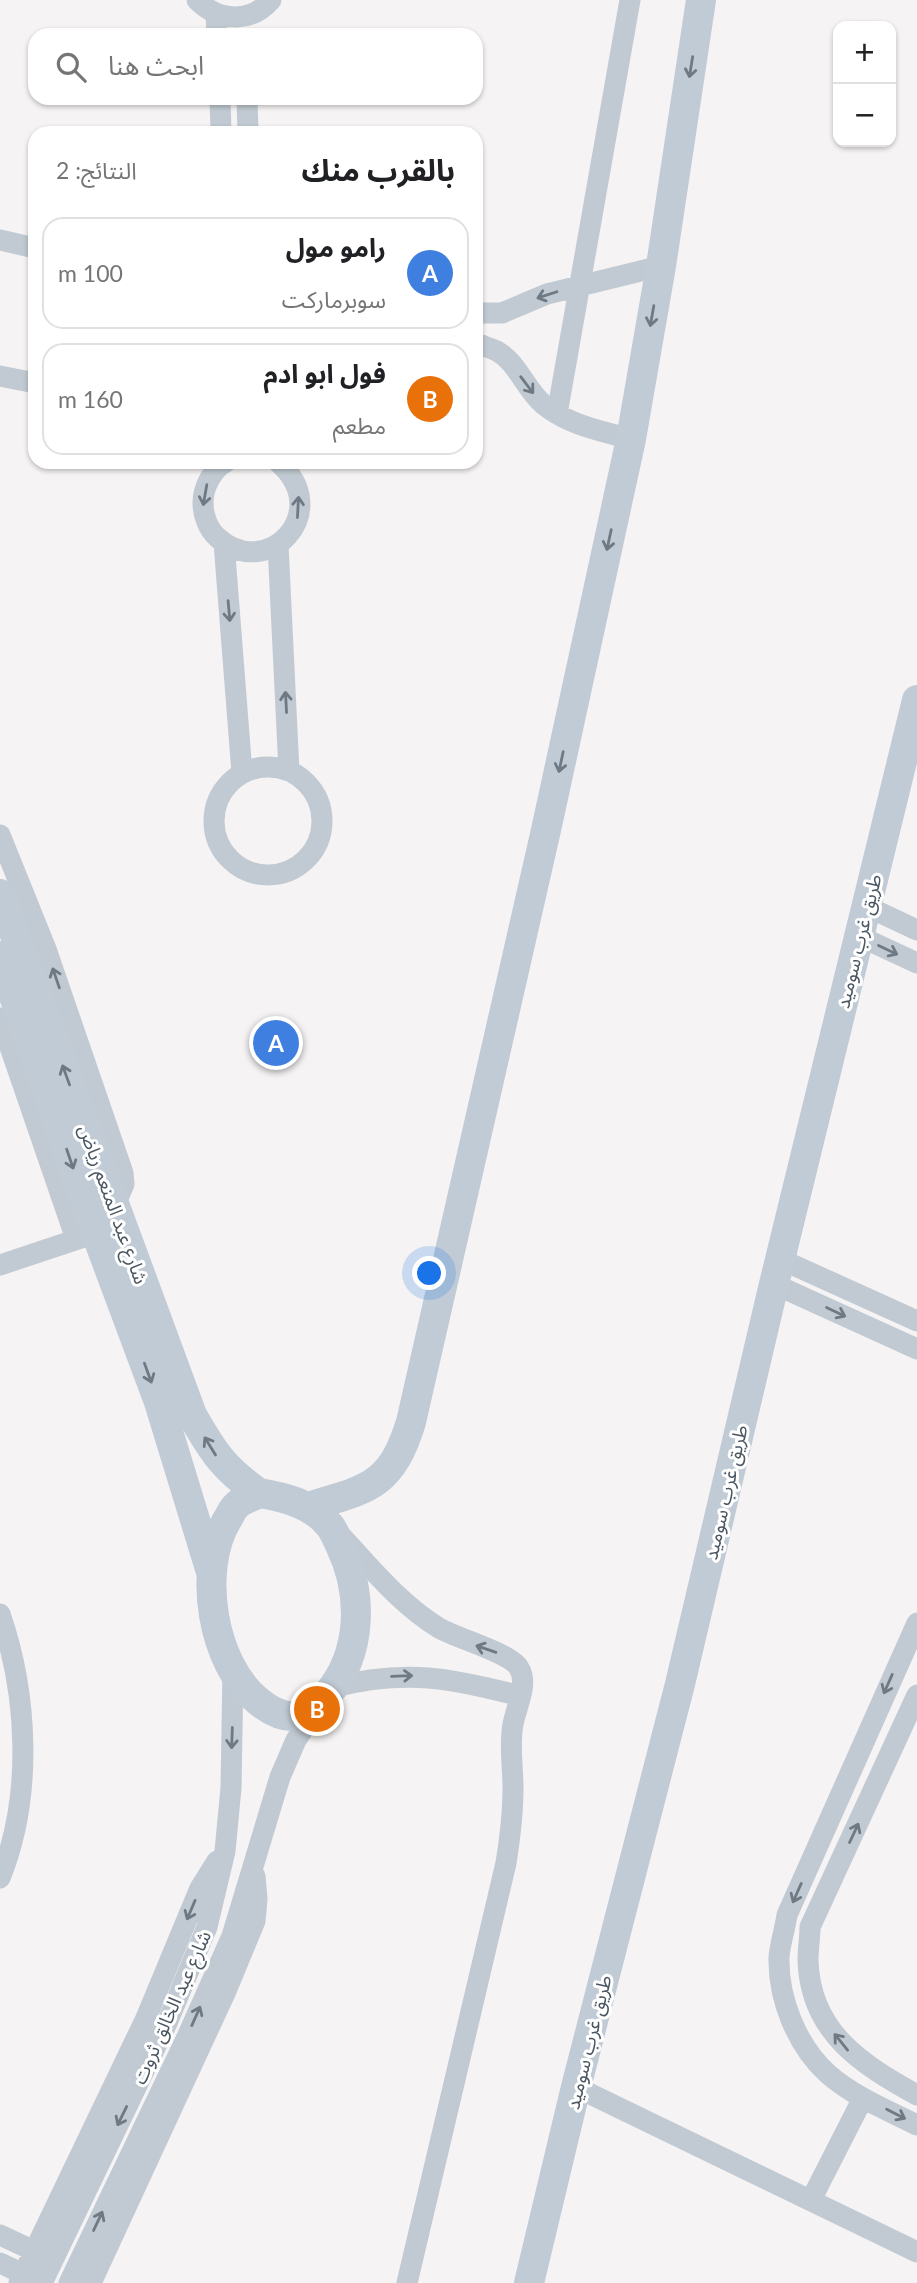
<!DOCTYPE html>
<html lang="ar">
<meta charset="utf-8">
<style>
:root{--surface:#fff;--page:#f2f2f2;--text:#202124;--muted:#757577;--line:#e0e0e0;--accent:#1a73e8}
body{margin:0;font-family:Lato,"Noto Sans Arabic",sans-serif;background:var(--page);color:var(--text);direction:rtl}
.controls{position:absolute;right:21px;top:21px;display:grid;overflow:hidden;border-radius:14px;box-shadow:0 2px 5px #0004}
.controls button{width:63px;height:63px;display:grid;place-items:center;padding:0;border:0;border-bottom:2px solid var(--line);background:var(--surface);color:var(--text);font:35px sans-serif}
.you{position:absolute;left:430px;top:1274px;width:24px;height:24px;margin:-18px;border:5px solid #fff;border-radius:50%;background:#1a73e8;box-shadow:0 0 0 10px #1a73e833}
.badge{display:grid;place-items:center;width:46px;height:46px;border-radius:50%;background:var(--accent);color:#fff;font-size:23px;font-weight:700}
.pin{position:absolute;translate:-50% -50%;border:4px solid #fff;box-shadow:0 2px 7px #0006}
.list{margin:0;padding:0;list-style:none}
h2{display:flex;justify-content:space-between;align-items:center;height:91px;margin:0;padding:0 28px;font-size:30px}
h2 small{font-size:23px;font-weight:400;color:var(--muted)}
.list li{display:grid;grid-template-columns:46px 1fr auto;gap:21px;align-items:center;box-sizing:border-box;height:112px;margin:0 14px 14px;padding:0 14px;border:2px solid var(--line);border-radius:21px}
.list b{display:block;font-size:26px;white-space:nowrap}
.list p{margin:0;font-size:23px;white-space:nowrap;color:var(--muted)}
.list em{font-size:23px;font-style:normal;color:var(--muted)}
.icon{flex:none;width:38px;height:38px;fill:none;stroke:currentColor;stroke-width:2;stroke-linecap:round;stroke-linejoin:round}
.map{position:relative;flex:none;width:917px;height:2283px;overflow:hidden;direction:ltr}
.search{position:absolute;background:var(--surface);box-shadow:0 2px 5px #0004;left:28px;top:28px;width:455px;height:77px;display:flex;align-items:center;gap:18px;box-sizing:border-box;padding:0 24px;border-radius:21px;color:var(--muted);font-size:26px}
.panel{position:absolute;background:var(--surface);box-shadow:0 2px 5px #0004;left:28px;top:126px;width:455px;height:343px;border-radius:21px;direction:rtl}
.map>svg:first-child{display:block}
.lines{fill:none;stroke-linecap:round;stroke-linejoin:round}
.street{stroke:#c1cad2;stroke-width:21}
.secondary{stroke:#c1cbd6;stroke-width:30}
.oneway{stroke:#6e7984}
.oneway2{stroke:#6e7983}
.labels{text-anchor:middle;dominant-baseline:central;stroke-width:6;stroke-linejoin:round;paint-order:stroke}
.street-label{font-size:19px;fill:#4a5661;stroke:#fff}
</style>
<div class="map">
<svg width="917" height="2283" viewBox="0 0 917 2283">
<rect width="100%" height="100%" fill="#f5f3f3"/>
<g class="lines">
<path class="street" d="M197,0C218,21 250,24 271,0
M216,14L217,35
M220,98L221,133
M247,98L248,133
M0,240L35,248
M476,313H502L547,294L661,266
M476,343C483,346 491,348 497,351C518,363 525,389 544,405C569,425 601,431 631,439
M0,376L35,383
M557,414L630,0
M226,462C212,470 203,487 203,503C203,515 208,529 217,537C266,583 336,512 278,462
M224,543L242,773
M278,545L289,771
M214 821a54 54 0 1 1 108 0a54 54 0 1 1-108 0Z
M0,835L46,949L123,1173L124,1184L115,1205
M866,906L917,930
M859,936L917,963
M0,1018L76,1239
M780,1259L917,1321
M0,1265L90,1235
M774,1284L917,1349
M342,1537C372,1569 401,1605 439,1628C458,1639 511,1653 519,1668C529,1684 516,1707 513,1724C509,1745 513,1767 513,1788C513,1813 510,1838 506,1863L407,2283
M0,1614C28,1695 33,1797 0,1878
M917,1623L787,1915C785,1929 780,1944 779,1957C778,1999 797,2046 828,2074C853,2096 887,2110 917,2125
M334,1687C406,1669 451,1678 520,1696
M917,1695L810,1927C810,1938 808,1949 808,1960C810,2032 861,2064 917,2095
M576,2087L917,2252
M811,2200L863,2098
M0,2235L47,2257
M0,2263L36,2280
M19,2283L146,2018L200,1888L217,1861
M42,2283L167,2023L207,1927L225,1851L231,1788L233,1670
M69,2283L187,2037L232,1936L280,1777L296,1740L319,1706
M91,2283L226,1991L255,1921L257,1899L255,1876"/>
<path class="secondary" d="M0,894L192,1415C213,1452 224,1469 259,1493
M0,956L96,1233L159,1402L211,1572
M259,1493C284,1497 313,1504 330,1526C334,1531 337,1539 340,1545C363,1593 363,1653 327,1695C321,1703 307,1715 297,1716C282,1718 269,1710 258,1701C212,1664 197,1570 227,1520C230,1516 232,1509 236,1506C241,1500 252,1497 259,1493Z
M307,1507C368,1489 391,1487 411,1422L546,830L631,439L661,266L701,0
M529,2283L576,2087L680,1684L774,1284L917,700"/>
</g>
<defs><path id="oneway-shaft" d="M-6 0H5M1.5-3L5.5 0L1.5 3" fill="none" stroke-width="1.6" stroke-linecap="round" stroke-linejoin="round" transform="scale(1.75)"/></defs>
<g class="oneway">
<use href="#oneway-shaft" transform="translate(691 67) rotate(99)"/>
<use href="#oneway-shaft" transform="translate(652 316) rotate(100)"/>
<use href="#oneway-shaft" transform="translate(609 540) rotate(102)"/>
<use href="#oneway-shaft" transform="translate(561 762) rotate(102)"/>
<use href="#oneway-shaft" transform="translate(66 1075) rotate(-110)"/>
<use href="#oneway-shaft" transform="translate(70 1159) rotate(71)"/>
<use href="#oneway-shaft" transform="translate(148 1373) rotate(70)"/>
<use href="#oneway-shaft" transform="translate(210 1446) rotate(-122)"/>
</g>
<g class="oneway2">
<use href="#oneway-shaft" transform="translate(547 295) rotate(162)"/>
<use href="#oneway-shaft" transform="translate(527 385) rotate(53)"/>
<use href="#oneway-shaft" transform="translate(205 495) rotate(100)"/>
<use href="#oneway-shaft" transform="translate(298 507) rotate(-87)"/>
<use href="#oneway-shaft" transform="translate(229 611) rotate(85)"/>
<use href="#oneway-shaft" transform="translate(286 702) rotate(-93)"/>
<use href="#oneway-shaft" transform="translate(888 950) rotate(25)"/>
<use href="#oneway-shaft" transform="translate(56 978) rotate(-109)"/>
<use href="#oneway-shaft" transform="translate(836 1312) rotate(25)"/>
<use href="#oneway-shaft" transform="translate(486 1649) rotate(-161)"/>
<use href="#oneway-shaft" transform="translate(402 1676) rotate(-2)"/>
<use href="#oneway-shaft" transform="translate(888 1684) rotate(114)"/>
<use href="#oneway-shaft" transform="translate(232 1738) rotate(92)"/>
<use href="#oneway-shaft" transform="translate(854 1833) rotate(-65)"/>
<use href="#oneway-shaft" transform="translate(797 1893) rotate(114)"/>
<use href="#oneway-shaft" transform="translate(191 1910) rotate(113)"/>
<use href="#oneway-shaft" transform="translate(196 2016) rotate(-66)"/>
<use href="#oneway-shaft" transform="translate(841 2042) rotate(-129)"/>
<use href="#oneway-shaft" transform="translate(896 2114) rotate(27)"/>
<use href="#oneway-shaft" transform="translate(122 2116) rotate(116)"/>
<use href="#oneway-shaft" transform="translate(98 2221) rotate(-65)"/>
</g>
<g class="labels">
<g class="street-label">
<text transform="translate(858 941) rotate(-76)">طريق غرب سوميد</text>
<text transform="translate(114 1204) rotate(70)">شارع عبد المنعم رياض</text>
<text transform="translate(725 1492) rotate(-77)">طريق غرب سوميد</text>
<text transform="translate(171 2007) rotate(-66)">شارع عبد الخالق ثروت</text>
<text transform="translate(588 2042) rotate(-76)">طريق غرب سوميد</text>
</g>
</g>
</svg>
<div class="controls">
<button>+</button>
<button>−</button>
</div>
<div class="you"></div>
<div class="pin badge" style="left:276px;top:1043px;background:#3f7fe0">A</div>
<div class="pin badge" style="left:317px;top:1709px;background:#e8710a">B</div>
<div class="search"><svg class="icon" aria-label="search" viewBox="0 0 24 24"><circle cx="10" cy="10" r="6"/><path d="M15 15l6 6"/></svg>ابحث هنا</div>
<section class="panel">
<h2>بالقرب منك<small>النتائج: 2</small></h2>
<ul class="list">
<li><span class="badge" style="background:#3f7fe0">A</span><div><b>رامو مول</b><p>سوبرماركت</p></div><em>100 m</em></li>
<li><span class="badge" style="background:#e8710a">B</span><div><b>فول ابو ادم</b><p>مطعم</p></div><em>160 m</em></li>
</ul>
</section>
</div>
